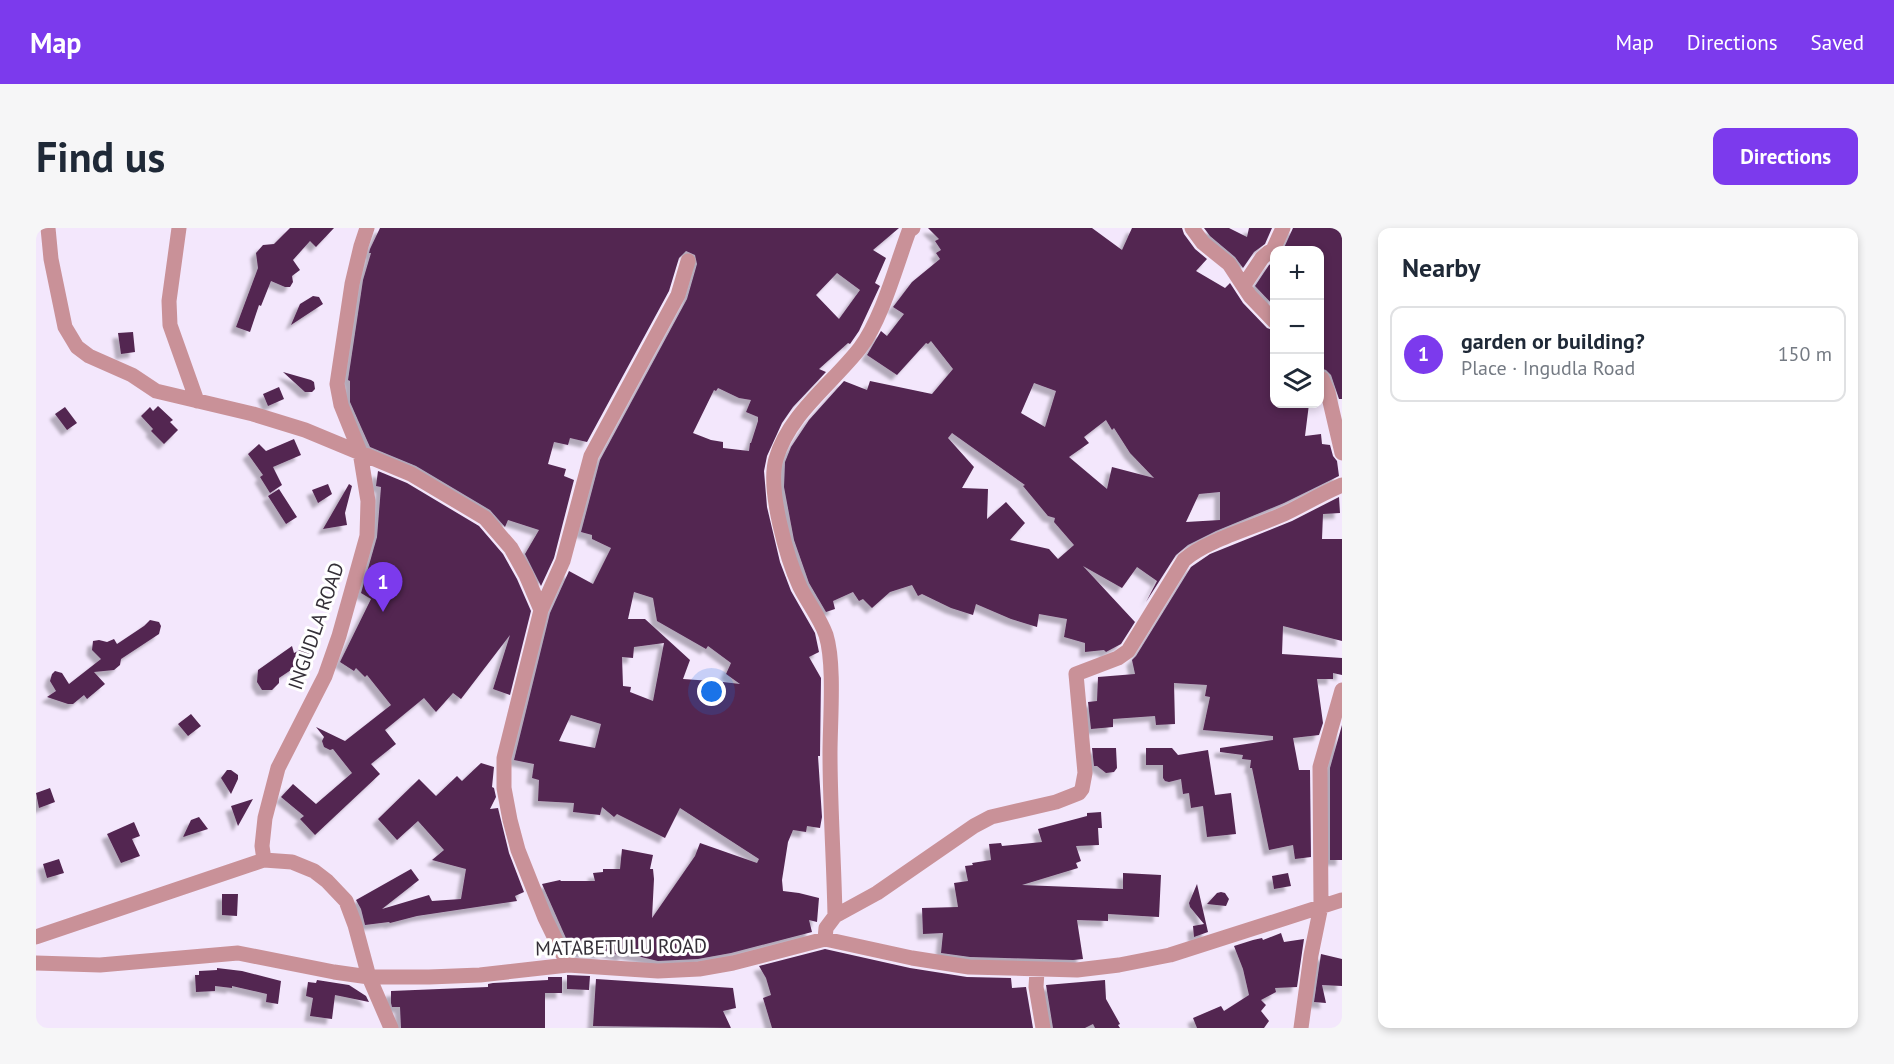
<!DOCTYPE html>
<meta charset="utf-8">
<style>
:root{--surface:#fff;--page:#f6f6f7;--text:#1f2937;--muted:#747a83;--line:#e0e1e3;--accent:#7c3aed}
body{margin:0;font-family:"PT Sans",sans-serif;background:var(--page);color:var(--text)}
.controls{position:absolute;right:18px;top:18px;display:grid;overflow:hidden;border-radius:12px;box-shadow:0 3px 9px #0003}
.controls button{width:54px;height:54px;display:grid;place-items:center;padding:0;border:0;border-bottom:2px solid var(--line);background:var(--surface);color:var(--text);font:30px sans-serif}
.you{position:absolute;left:676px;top:464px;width:21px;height:21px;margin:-15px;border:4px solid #fff;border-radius:50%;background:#1a73e8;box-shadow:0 0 0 9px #1a73e833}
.badge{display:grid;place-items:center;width:39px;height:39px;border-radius:50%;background:var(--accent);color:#fff;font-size:20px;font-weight:700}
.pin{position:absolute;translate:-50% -50px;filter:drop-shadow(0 2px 3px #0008)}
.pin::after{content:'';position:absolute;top:32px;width:21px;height:18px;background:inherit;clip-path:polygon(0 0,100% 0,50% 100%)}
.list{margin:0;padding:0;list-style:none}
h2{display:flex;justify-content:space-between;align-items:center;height:78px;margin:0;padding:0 24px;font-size:26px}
h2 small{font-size:20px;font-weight:400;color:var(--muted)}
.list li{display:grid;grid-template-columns:39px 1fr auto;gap:18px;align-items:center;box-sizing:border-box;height:96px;margin:0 12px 12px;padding:0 12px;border:2px solid var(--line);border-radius:12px}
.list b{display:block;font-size:22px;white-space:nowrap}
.list p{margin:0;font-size:20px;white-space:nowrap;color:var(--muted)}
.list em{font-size:20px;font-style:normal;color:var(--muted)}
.icon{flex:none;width:33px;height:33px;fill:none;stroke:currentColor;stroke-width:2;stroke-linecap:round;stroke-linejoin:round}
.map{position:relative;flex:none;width:1306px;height:800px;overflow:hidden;border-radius:12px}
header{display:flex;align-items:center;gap:36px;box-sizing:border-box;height:84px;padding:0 30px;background:var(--accent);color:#fff}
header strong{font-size:28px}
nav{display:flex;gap:33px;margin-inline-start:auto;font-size:21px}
.intro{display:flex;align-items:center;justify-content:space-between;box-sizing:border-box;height:144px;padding:0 36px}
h1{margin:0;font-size:42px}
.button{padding:15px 27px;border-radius:12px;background:var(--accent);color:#fff;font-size:21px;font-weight:700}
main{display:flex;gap:36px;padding:0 36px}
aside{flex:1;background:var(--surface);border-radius:12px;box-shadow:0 3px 9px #0003}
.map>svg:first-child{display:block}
.building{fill:#532651;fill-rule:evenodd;filter:url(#shadow)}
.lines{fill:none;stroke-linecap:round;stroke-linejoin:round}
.minor{stroke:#c99198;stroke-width:15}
.labels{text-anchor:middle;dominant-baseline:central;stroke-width:6;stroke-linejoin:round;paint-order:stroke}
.street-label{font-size:20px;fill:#342f37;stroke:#fff}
</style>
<header>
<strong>Map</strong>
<nav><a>Map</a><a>Directions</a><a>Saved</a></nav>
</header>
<div class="intro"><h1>Find us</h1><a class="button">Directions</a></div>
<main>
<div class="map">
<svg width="1306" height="800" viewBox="0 0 1306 800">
<defs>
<filter id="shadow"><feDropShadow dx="-5.5" dy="5.5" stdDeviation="1.5" flood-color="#0004"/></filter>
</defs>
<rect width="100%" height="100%" fill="#f3e7fc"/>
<path class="building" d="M254,0H298L280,19L274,13L257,32L264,42L256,48L257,54L254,59H249L235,53L225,78L223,77L214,104L200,99L222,40L220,25L227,17L238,16Z
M344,0H863L837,22L850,30L839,55L844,58L843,60L823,103L814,116L812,115L783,141L790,144L757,179L746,195L731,228L728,243L731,279L744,334L755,363L779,405L783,424L773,429L785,450L784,528H782L786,589L784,600L771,598L770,604L757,602L752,614L746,652L747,663L763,665L783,670L781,694L773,692L776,704L695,725L662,731L622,733L588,725L587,728L567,723V725L542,724V715L533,717L506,656L524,652L525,653H559L557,645L567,644V641H584L586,621L617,627L614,641H617L618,651L616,690L659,628L664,615L721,635L723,631L644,580L629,610L581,586L578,589L566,579L564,587L537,584L538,575L502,573L503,552L496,550L498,536L478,532L514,385L533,343L557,356L575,320L556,311V307L545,304L564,232L651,71L661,36L659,27L650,23L643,30L633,63L551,214L534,210L532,217L518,214L512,236L530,241L528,248L538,252L518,330L505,358L489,326L503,302L472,292L469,299L454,282L380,238L334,219L325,199L314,174V153L312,152L327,52L335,25H333L334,21ZM801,45L824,62L803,91L780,67ZM682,160L703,170L715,172L710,184L722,189V193L715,215H714L713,223L687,220V214L675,212L657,205L678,162L680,163ZM598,364L617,370L621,393L670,421L672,418L695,435L690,446L704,456L687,454L685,461L676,453L647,451L654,432L609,391H592ZM628,415L617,473L594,464L595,459L587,458L586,429L597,430L598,419ZM535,487L565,496L559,520L523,513Z
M892,0H1056L1086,22L1096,0H1146L1148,6L1159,21L1171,31L1160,43L1189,60L1194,55L1207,75L1231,100L1239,103V176H1273L1269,208L1285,206L1286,216L1294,217L1297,228L1301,233L1303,248L1248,275L1180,303L1152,317L1140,327L1110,374L1121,353L1101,339L1086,360L1047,338L1099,394L1085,416L1070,424L1068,422L1049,424V415L1028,409L1031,391L1003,386L1001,399L975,391L940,376L937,387L915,380L886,366L882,368L876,357L854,364L836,380L827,371L823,373L817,364L797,373L799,381L790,384L773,355L758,312L748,259L749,234L755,219L773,192L808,153L831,162L834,153L896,166L917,141L895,113L892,116L890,115L861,147L831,127L845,103L851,108L868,86L857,79L876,54L904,31L900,25L905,22L899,13L903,11ZM998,155L1020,163L1009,199L985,185ZM1070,192L1076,202L1078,200L1094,225L1118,250L1076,239L1071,261L1033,229L1053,215L1048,209ZM916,205L989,257L987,258L1012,288L1019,290L1018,294L1038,317L1022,331L1013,321L974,312L989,295L970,274L951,291L952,261L926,260L938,239L912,210ZM1184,264V292L1150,294L1163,266Z
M1168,0H1193L1211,9L1213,0H1236L1229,16L1218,24L1207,40L1199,29L1174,8Z
M1257,0H1306V171H1303L1295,147L1290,142L1284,140V22H1247Z
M1239,33V79L1219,58L1233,37Z
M277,68L283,69L287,76L255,97L264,76Z
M97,104L99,124L85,126L82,105Z
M247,144L275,152L278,154L279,161L276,164H269Z
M243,159L248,171L232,178L227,166Z
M122,178L137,192L134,194L142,202L128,216L115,203L117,201L105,188L114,179L117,183Z
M29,179L41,195L31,202L19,186Z
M258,211L265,227L237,239L246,257L234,265L224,249L227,247L212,226L223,216L230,223Z
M342,243L371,255L443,298L467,326L481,351L495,383L474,467L457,461L474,407L425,471L417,465L400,484L388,470L349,502L360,516L335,536L344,546L279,607L264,591L268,588L245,569L257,556L280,576L316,545L297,521L294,522L288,519L286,513L288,509L280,499L309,513L355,477L331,447L329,449L320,440L318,443L304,434L335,371L325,365L341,309L345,259L340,258Z
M292,256L296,266L282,275L276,262Z
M313,256L316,258L309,285L311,297L287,301Z
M243,261L261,289L250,296L232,268Z
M1303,269L1304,285L1287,286L1286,311H1306V413L1247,398L1246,426L1306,430V447L1297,445V451H1281L1287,495L1283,507L1257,510L1263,542H1274L1275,629L1259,631L1257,617L1233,622L1216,540H1214L1215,532L1206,531L1207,527L1184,524V520L1237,512V508L1167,502L1174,469L1169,468L1171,457L1138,455L1139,496L1120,497L1119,488L1077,491V499L1055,501L1052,474L1061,473L1062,449L1099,446L1096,432L1100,428L1155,339L1174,326L1256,293Z
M114,392L123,394L125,398L123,406L85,431L84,437L78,442L58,444L69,456L51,471L48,467L37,476H32L11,469L20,463L14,453L16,446L19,443L26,445L33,456L65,431L56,422L57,413L63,412L71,414L78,411L81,416L108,398Z
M256,418L258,425L270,419H274L280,425L279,429L273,434H267L243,450V455L236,462H226L221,454L222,442Z
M155,486L165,498L152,508L142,496Z
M1306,497V632H1294V540Z
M1056,520H1080L1081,540L1078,544L1070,545L1061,538H1058Z
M1110,520H1136L1142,527L1172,522L1179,567L1195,565L1200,606L1171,609L1167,578L1155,580L1153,565L1147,566L1145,551L1133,554L1129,553L1127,550V537H1110Z
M445,535L458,539L456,559L458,560L460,569L454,581L462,580L473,625L488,664L479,668L481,673L381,688L354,695L353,694L329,697L325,681L320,672L375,641L383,652L346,681L393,667L396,673L425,671L430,641L396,632L408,622L382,593L361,612L342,591L383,551L400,568L421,548L426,553Z
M191,542H195L202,547V551L195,566L185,550Z
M14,560L19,574L3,580L0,565Z
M217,571L202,598L195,578Z
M1065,584L1066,600H1062L1063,617L1040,618L1045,633L1040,635L1042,640L986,657L1087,661V645L1125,647L1123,689L1072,686V693L1041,692L1047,731L1037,732L934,729L905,725L907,705L887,706L886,680L922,679L918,655L932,653L929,638L937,637L936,635L955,632L953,616L965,615L966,618L1006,614L1002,601L1051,588V585Z
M163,589L172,601L147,609L155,592Z
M98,594L104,608L96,611L104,628L85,635L71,606Z
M23,631L28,645L11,650L7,636Z
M1252,645L1255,658L1238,661L1236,648Z
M1161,656L1172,704L1158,709L1157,698L1168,696L1154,679L1153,675Z
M1185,664L1189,665L1193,671L1190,678L1171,676L1181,665Z
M186,666H202L201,688L186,687Z
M1245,705L1248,714L1268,711L1261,759L1239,760L1240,764L1225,772L1230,777L1225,783L1233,793L1228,800H1161L1157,790L1185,778L1188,783L1213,767L1207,741L1198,718L1217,712L1226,710L1227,712Z
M789,721L874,740L931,749L975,750L976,760L990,759L997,800H736L727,770L735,767L730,750L723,738Z
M1285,726L1306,731V758L1286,757L1290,775L1278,774Z
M181,740L206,743L245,753L242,776L230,774L231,766L196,758V760L179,758V763L160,764L159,747H163V743L181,742Z
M531,747L554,748L553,762L531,761Z
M512,749H526V765H509V800H365L364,779H356L355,775V763L452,759V756L457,755L512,752Z
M560,751L697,760L700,780L687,783L695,800L557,798Z
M281,752L313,757L330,768L333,774L299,767L296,791L274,788L277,770L270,768L272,754L280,755Z
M1069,752L1070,771L1084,796L1082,797L1084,800H1059L1057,796L1049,800H1017L1010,757Z"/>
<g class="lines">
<path class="minor" d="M12,0L15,31L29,99L41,119L53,128L96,147L120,163L217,186L269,202L375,246L449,290L475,320L490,347L505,382L468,530V560L474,592L482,622L509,690L532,737
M143,0L133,73L134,97L161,173
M331,0L325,18L316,56L301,156L305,177L324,224L332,273L331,308L303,408L289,448L242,540L229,590L226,618L228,632L256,634L278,643L291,653L310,673L319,697L333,749L355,800
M1156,0L1167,15L1193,36L1214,68L1238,93
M1208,57L1226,30L1233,24H1236L1247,0
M1284,150L1286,151L1292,165L1306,225
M505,382L527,333L555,228L642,67L652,33
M799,688C798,634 794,579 794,525C794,493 799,436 790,407C784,390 772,375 764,359C751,331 731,261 740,231C753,186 796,156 824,120C846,91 860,38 873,3L877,0
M0,709L228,632
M789,711L790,700L799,688L841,665L938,598L955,589L1020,574L1043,565L1046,561L1049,545L1040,446L1082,430L1092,423L1148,332C1172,311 1221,299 1252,284C1270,275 1287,265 1306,257
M0,735L64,737L202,725L298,744L333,749H393L444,747L532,737L622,743L663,741L697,735L789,711L876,730L933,739L1041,742L1083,737L1134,727L1306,672
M1001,743L1000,759L1007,800
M1265,800L1275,727L1285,678L1284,539L1306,462"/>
</g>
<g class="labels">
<g class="street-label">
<text transform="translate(280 398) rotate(-71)">INGUDLA ROAD</text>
<text transform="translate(585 719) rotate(-1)">MATABETULU ROAD</text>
</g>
</g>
</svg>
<div class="controls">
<button>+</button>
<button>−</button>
<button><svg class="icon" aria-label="layers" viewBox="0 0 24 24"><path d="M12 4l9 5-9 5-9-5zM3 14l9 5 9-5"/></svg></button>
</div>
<div class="you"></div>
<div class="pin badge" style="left:347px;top:384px">1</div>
</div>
<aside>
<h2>Nearby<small></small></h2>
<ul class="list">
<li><span class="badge">1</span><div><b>garden or building?</b><p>Place · Ingudla Road</p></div><em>150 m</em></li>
</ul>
</aside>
</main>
